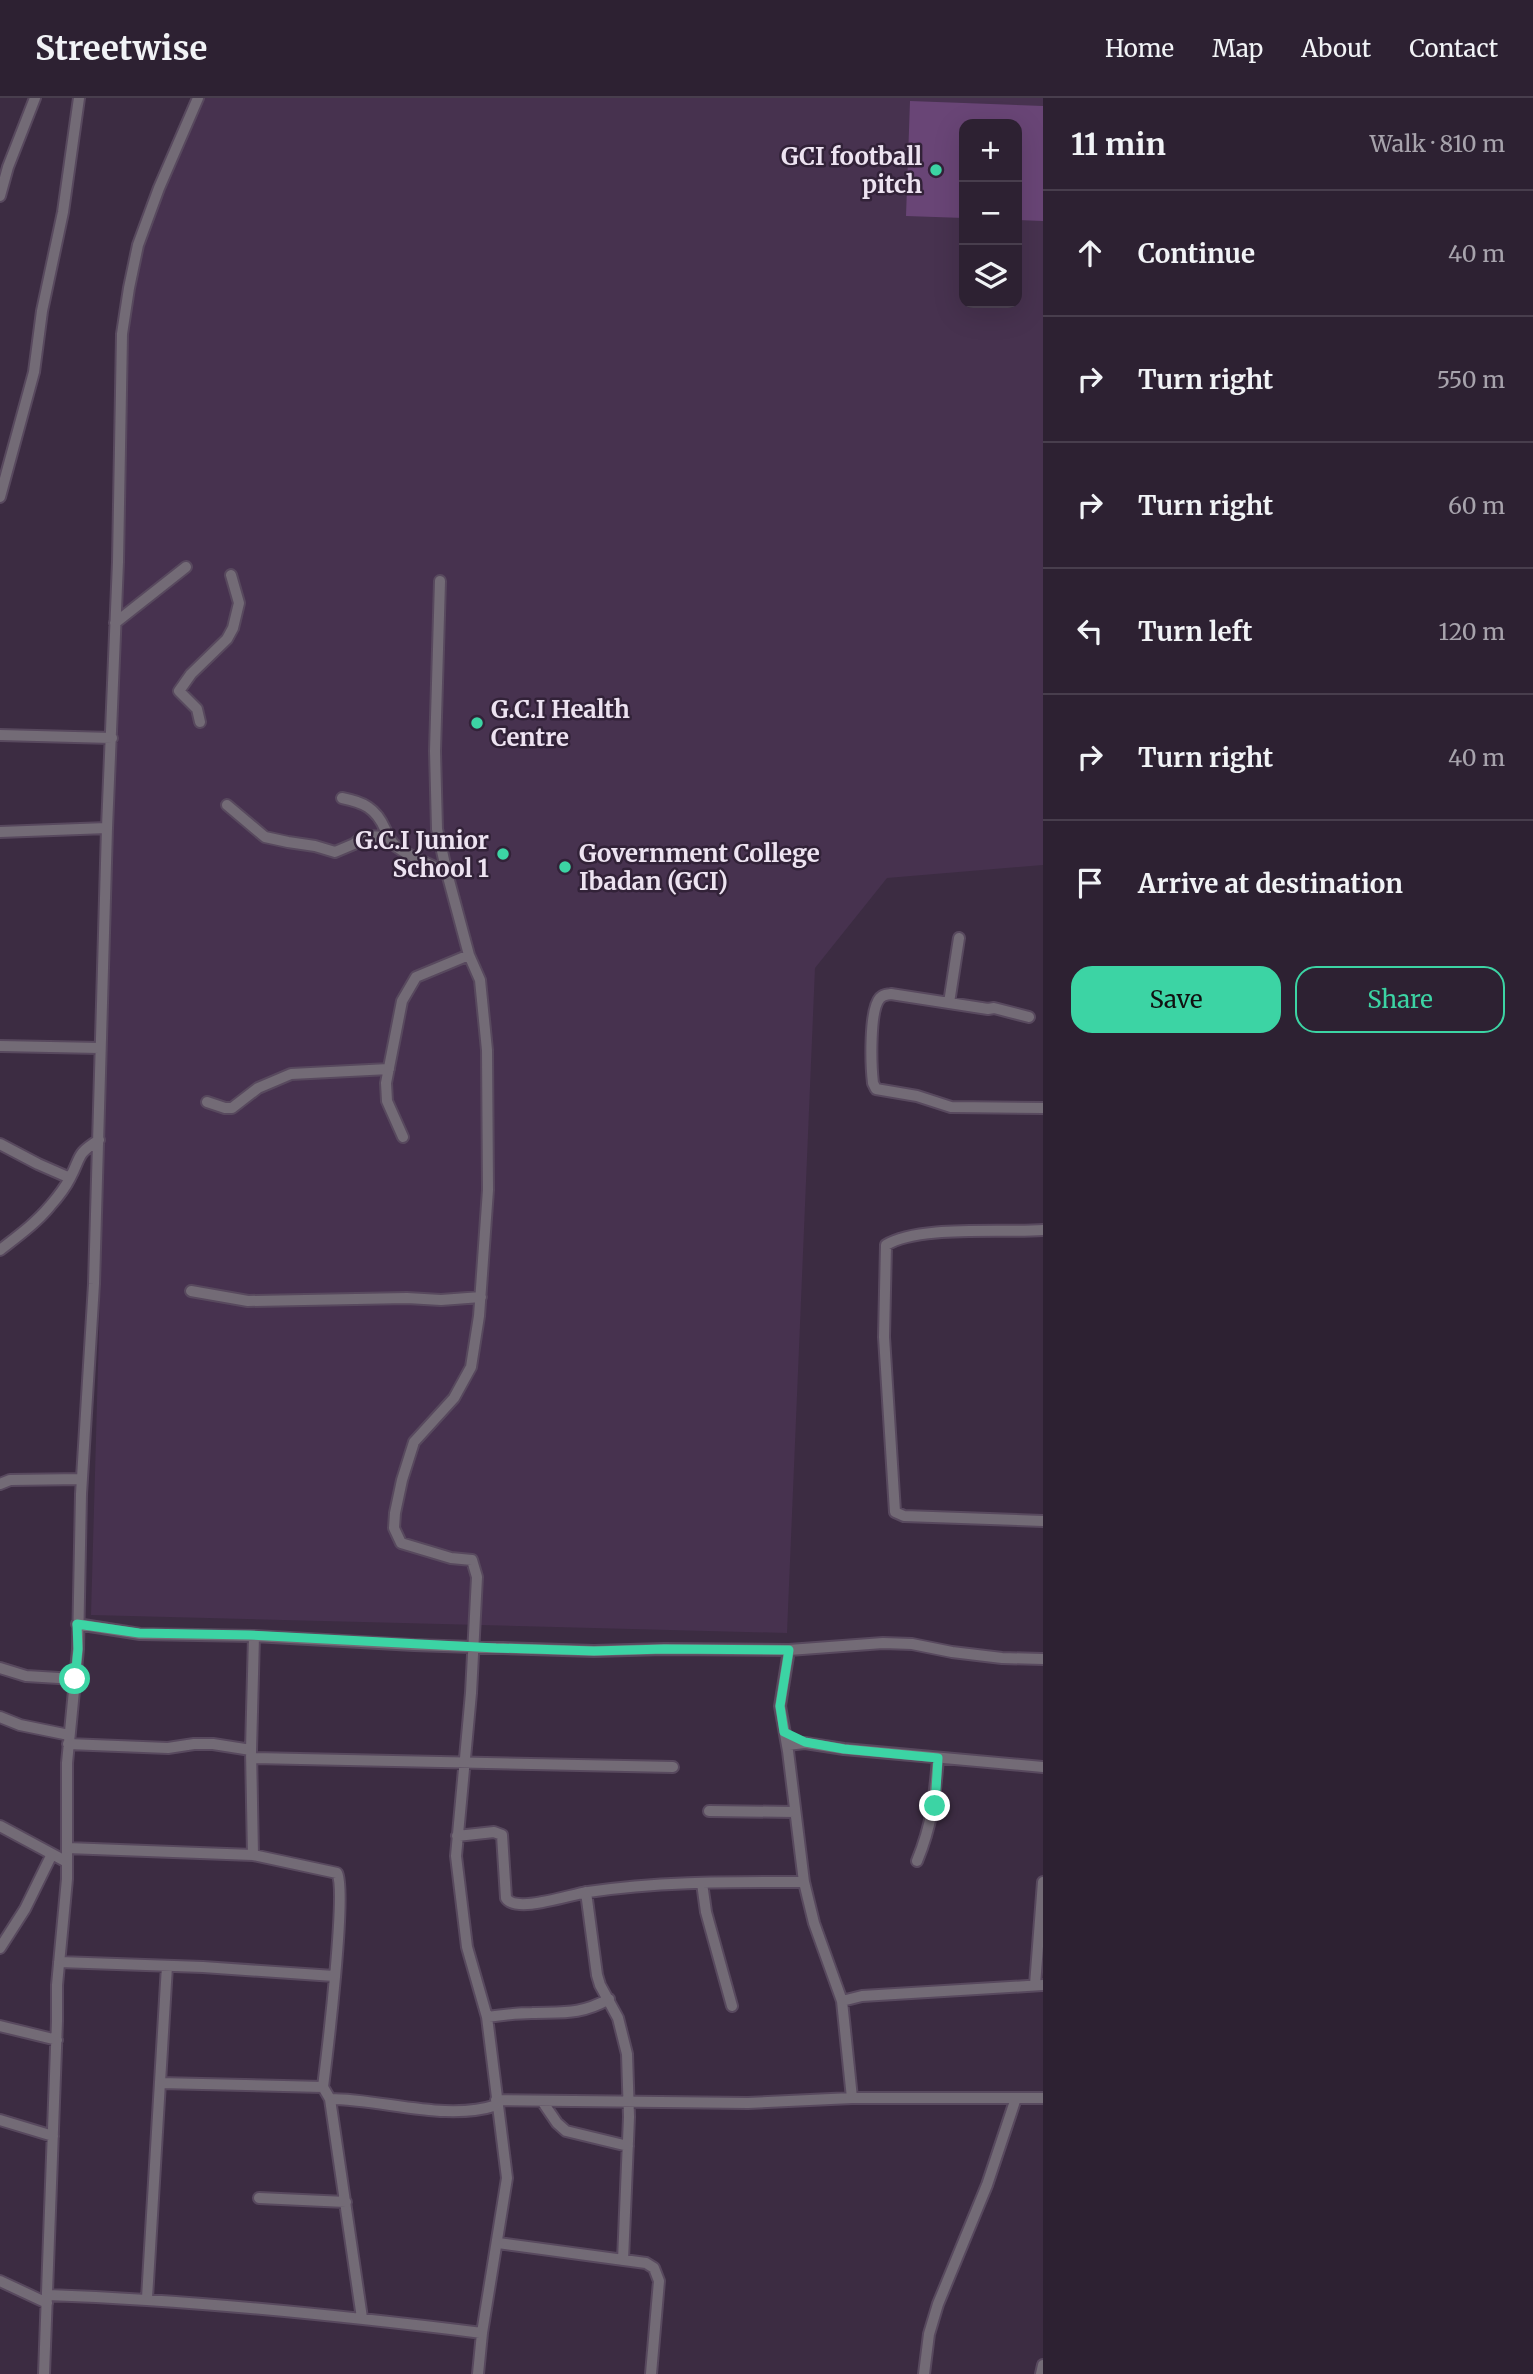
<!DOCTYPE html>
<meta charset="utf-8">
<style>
:root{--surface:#2d2132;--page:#392e3e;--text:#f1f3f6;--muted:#a7a3ac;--line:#483e4d;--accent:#3cd4a4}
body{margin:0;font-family:Merriweather,serif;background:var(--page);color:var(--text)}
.controls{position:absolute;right:21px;top:21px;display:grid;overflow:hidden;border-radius:14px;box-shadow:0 7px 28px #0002}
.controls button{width:63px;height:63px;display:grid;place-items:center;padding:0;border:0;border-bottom:2px solid var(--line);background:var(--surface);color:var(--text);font:35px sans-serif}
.stop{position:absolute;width:21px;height:21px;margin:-16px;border:5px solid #3cd4a4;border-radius:50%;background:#fff}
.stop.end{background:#3cd4a4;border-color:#fff;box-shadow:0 2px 7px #0008}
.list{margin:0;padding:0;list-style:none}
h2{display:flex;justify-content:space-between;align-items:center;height:91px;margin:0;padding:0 28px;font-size:30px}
h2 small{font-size:23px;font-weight:400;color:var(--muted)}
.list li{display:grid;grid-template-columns:46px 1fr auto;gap:21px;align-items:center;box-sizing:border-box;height:126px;padding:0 28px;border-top:2px solid var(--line)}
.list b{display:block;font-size:26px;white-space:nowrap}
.list em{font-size:23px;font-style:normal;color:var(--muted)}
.actions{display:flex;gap:14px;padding:21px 28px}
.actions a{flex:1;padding:16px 0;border:2px solid var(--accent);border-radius:21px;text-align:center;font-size:24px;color:var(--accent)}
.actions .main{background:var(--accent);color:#111}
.icon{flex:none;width:38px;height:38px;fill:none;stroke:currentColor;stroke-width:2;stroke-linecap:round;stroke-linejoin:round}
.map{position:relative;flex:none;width:1043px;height:2276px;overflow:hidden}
header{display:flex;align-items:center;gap:42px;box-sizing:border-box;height:98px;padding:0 35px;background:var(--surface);border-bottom:2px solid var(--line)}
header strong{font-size:33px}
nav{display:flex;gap:38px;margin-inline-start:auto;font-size:24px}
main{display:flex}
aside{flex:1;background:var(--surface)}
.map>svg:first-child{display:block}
.built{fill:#47324f;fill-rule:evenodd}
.green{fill:#694576}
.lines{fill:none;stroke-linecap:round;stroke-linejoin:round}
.minor-casing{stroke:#58495e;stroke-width:14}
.minor{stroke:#736b76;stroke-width:10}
.route{stroke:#3cd4a4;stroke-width:9}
.poi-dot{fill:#3cd4a4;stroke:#322238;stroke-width:2.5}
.labels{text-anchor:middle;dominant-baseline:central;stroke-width:5;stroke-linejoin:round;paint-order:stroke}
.poi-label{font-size:24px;font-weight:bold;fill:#ede3f1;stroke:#322238;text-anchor:end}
</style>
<header>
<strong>Streetwise</strong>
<nav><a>Home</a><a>Map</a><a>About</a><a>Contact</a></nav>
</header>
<main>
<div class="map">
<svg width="1043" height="2276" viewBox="0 0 1043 2276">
<rect width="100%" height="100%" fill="#3c2c42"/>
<path class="built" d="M203,0H1043V767L887,780L815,870L787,1535L91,1517L128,204L140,155L153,114ZM964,26H1017V205H964Z"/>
<path class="green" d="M910,3L1043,8V123L1017,122V26H964V120L906,118Z"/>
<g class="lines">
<defs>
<path id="minor" d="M0,98L8,69L35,0
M0,399L34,274L42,213L63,114L79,0
M440,483L435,653L437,731L447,775L469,857L480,882L487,952L488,1092L479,1218L471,1269L454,1300L414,1344L402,1382L395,1415L394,1430L401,1445L451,1460L472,1462L477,1479L471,1595L456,1758L467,1849L487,1919L507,2080L482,2235L478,2276
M115,525L186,469
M200,624L197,611L179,593L191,576L227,541L233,530L239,505L231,477
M0,637L112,640
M342,700C363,704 376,710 385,731C387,737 391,744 397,749C410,759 432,767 447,775
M227,707L265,739L288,744L315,748L335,754L354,746L364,738L388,739
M0,734L107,730
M949,905L959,840
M1029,919L994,910L988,911L891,896C886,897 884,896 880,900C869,912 871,968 873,985L876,991L917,998L951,1009L1043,1010
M0,948L100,950
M207,1004L225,1010H232L258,990L291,976L389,971
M403,1039L387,1003L386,985L402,903L416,879L469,857
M0,1046L38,1066L70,1080
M1043,1132C1002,1135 918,1127 886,1147L884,1239L895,1414L904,1418L1043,1423
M0,1152C18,1138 36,1125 50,1108C57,1100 65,1090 70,1080C82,1058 75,1057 99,1042
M191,1193L248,1203L407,1200L441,1202L481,1199
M0,1386L10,1382L82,1381
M77,1526L140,1536L254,1538L414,1547L594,1553L664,1551L789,1552L883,1545L912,1546L952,1554L1002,1560L1043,1561
M789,1552L780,1608L788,1653L804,1784L814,1825L842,1903L852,2000
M0,1570L26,1578L75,1581
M0,1619L20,1627L69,1637
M68,1646L168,1650L194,1646H213L251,1652
M787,1647L805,1645L844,1651L1043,1669
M252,1660L673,1669
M709,1713L795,1714
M0,1728L67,1764
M457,1738L494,1734L502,1737L506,1800C516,1816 571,1796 588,1794C660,1783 732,1784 804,1784
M67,1750L253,1757L337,1775C347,1792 327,1957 323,1989L330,2001L362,2220
M253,1757L251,1652L254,1538
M917,1763C932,1727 935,1698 938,1660
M702,1785L706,1814L732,1908
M586,1794L597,1877L600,1887L618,1920L627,1956L629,2019L623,2162
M0,1850L25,1811L52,1756
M59,1864L203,1869L334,1878
M1035,1887L1043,1784
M842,1903L862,1898L1043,1887
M487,1919C502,1917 517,1915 532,1915C563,1914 580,1917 609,1901
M0,1928L57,1942
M160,1985L323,1989
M330,2001C383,2001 446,2024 497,2007
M496,2002L748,2005L852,2000H1043
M542,2003L557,2025L566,2033L628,2048
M0,2022L53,2038
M259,2100L346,2104
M498,2145L646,2165L654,2170L659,2183L651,2276
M0,2183L47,2205
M48,2197C193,2202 337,2217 482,2235
M147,2200L167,1868
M44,2276L57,1923V1887L67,1781V1665L78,1551L81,1396L94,1186L107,730L118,464L122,236L129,190L138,147L159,90L198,0
M924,2276L929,2236L938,2206L987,2087L1016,2000
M1041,2276L1043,2267"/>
</defs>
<use href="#minor" class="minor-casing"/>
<use href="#minor" class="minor"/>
</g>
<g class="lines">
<path class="route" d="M75,1581L78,1551L77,1526L139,1535L250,1537L496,1550L594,1553L664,1551L789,1552L780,1608L784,1634L805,1644L844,1651L938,1660L935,1708"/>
</g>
<g class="poi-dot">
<circle cx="936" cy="72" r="7"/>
<circle cx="477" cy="625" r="7"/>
<circle cx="503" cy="756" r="7"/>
<circle cx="565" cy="769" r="7"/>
</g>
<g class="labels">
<g class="poi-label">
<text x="922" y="58">GCI football<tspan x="922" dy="28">pitch</tspan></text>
<text x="491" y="611" text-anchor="start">G.C.I Health<tspan x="491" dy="28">Centre</tspan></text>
<text x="489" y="742">G.C.I Junior<tspan x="489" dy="28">School 1</tspan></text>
<text x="579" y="755" text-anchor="start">Government College<tspan x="579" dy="28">Ibadan (GCI)</tspan></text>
</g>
</g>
</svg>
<div class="controls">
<button>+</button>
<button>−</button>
<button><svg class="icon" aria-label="layers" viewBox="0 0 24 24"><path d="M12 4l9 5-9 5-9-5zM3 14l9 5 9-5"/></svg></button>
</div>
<div class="stop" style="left:75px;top:1581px"></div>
<div class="stop end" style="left:935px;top:1708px"></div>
</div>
<aside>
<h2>11 min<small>Walk · 810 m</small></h2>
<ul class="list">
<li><svg class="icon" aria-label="ahead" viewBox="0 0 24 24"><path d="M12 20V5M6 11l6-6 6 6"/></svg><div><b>Continue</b></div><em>40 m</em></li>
<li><svg class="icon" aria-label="right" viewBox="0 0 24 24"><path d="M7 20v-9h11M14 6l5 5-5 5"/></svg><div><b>Turn right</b></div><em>550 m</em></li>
<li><svg class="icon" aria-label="right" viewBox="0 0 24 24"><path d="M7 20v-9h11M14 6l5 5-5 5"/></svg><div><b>Turn right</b></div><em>60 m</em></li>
<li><svg class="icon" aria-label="left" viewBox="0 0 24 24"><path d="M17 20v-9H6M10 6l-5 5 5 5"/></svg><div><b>Turn left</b></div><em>120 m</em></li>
<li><svg class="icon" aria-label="right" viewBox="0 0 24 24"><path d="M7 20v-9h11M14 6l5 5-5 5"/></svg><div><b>Turn right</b></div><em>40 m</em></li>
<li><svg class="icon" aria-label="arrive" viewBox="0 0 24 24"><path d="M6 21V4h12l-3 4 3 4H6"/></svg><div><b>Arrive at destination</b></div></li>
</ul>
<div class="actions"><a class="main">Save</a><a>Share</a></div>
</aside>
</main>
